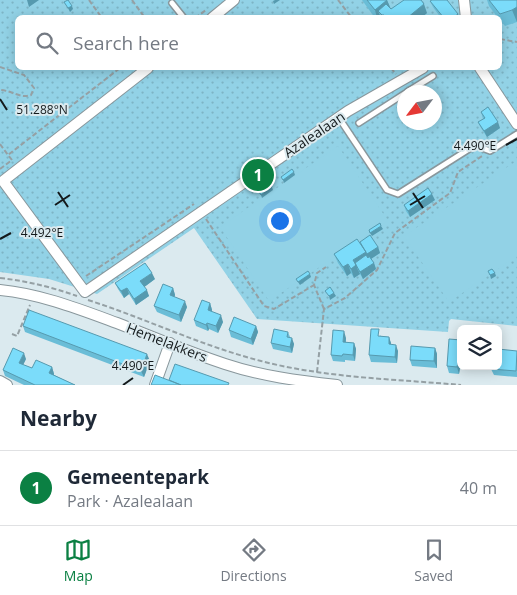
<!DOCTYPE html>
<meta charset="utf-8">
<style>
:root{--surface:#fff;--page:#f6f6f7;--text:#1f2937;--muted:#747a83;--line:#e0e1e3;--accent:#0b8043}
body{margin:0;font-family:"Open Sans",sans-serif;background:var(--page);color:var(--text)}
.controls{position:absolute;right:15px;bottom:15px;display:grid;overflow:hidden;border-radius:8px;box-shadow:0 2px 12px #0003}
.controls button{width:45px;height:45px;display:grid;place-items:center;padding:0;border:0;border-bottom:1px solid var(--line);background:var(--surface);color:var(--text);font:25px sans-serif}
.compass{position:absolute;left:397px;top:85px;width:45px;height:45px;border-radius:50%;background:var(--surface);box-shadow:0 2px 12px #0003;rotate:238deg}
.you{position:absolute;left:279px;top:220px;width:18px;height:18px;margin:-12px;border:4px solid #fff;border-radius:50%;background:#1a73e8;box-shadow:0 0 0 8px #1a73e833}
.badge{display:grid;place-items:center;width:32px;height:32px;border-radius:50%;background:var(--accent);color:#fff;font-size:16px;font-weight:700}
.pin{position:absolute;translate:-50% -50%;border:2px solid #fff;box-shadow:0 1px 5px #0006}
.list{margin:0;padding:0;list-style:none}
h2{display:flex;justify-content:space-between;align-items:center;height:65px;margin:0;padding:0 20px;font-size:21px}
h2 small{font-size:16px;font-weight:400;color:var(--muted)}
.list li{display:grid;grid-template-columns:32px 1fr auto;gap:15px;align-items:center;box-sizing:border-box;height:75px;padding:0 20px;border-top:1px solid var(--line)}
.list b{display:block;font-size:19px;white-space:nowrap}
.list p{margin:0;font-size:16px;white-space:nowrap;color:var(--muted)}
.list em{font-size:16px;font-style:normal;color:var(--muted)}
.icon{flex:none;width:28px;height:28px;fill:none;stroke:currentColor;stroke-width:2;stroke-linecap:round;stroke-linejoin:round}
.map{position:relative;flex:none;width:517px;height:385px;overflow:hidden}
.search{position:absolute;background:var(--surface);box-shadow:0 2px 12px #0003;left:15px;right:15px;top:15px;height:55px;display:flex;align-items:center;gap:12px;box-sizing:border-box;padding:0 18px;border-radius:8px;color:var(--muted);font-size:19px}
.sheet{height:140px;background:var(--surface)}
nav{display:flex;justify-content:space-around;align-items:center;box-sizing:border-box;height:70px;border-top:1px solid var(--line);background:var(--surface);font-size:14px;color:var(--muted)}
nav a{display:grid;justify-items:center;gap:2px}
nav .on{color:var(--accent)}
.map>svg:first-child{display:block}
.park{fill:url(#park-dots);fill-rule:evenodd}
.garden{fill:#92d2e6}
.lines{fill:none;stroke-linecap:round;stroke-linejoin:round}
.lane-casing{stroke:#89979c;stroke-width:8}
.street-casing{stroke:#89979c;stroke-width:12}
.path{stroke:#95a0a4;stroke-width:2;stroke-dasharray:5 2.5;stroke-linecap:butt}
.lane{stroke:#fff;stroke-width:5}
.street{stroke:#fff;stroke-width:10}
.wall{fill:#6abdd7}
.shaded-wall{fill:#569aaf}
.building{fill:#7bdcfa;stroke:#569aaf}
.ticks{fill:none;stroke:#141a1c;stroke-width:2}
.labels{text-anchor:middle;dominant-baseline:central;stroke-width:4;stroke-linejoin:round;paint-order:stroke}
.street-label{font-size:14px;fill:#141a1c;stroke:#dbeaef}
.ticks-label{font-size:12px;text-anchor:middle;fill:#141a1c;stroke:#dbeaef;stroke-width:4;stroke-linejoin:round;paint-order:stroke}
</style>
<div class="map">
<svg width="517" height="385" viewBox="0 0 517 385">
<defs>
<pattern id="park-dots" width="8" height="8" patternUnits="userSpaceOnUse" patternTransform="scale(1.25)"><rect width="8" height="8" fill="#92d2e6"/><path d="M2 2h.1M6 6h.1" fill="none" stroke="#7db4c5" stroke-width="1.8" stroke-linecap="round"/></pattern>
</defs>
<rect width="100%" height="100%" fill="#dbeaef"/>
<path class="park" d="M0,0H517V326L451,319L449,321L448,332L257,319L194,228L97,294L49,279L0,272ZM18,18H500V68H18ZM404,92H434V122H404Z"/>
<path class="garden" d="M338,146L388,221L269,301L220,227Z
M515,162L517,165V256L449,302L404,236Z"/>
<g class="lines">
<defs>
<path id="lane" d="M172,3L184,18
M407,92L433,76
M339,118L387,190L398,194L477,144L482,148L490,151L517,134
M359,123L404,94"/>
<path id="street" d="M464,0L466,18
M212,18L234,0
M480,68L517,124
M0,290C41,294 79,309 117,323C153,337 188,352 225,364C261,376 299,381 337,385
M85,292L348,111L423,68
M85,292L3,181L148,68
M0,381L7,385
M155,385L170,343"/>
</defs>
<use href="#lane" class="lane-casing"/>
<use href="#street" class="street-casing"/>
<path class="path" d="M89,0L102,18
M132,0L145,18
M338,0L352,18
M195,18L206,10
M500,39L517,42
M0,67L24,75L34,88L31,95C20,99 11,90 0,90
M391,68L396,74
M0,144L8,155
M0,169L12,160L8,155L120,68
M206,219L264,306L274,309L314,285
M86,276L194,204
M0,278C27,281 51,287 77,296
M88,300C147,319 202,346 261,361C326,378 395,379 461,385
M324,309L314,285L317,273L326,267
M12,334L17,336L30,305
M317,372L324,309L345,298L377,270L395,233L450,193L458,172L482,156"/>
<use href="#lane" class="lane"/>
<use href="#street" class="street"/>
</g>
<path class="wall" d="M362,0H387L391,9L427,13L421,18H375Z
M487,0H517V22L505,26L500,20V18H498L489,6Z
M430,1L458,14L459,18H441L433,7Z
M481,112L500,128L487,137L481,128L478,122L483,119Z
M435,200L410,217L406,211L404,205Z
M360,242L378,247L380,253L371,259L374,263L376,269L363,279L360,274L354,278L351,273L347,276L338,263L334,254Z
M155,279L144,287L149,296L136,305L129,294L124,298L118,289L115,283Z
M173,288L175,295L174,297L187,307L181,322L157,312L154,306Z
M210,303L212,310V312L223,322L218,333L209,329L208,331L196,326L194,320Z
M23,326L150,361L144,377L25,332Z
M256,326L258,332L253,345L231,337L229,330Z
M288,332L290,337L294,344L292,353L273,349L271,343Z
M381,335V336L389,337L391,344L398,351L397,363L371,362L369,355Z
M346,338V342L354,343L356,349L355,361L345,360V362L333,361L331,355Z
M461,340V366H478V370L460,368L459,374L449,373L447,366Z
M435,348L437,354V368L412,366L410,360Z
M517,351V377L494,375L491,369Z
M26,359L23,365L32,368L52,367L54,374V375L75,385H24L5,376L3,370Z"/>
<path class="shaded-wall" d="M27,0H39L29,7Z
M275,0H280L274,4L273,1Z
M387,0L392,12L384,15L378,11L381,18H377L375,10Z
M424,4L427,13L421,18H407Z
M72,6L73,9L70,12L68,8Z
M517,7V22L512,10Z
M458,14L459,18H453Z
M498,122L500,128L487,137L484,131Z
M294,172L295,175L284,183L283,180Z
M272,187L273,190L262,198L261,195Z
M432,194L435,200L410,217L408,211Z
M381,226L383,229L372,236L370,233Z
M378,247L380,253L357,268L360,274L354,278L351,269L353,260L366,252Z
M374,263L376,269L363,279L360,272Z
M348,264L351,273L347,276L343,267Z
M152,273L155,279L143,288L140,281Z
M495,273L496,276L491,279L490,275Z
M310,274L311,277L300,285L298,282Z
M127,288L129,294L124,298L121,291Z
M173,288L175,295L173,302L170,295Z
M147,290L149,296L136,305L134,299Z
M334,293L336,296L330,300L329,296Z
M185,301L187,307L181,322L179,315Z
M210,303L212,310L210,316L208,310Z
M221,315L223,322L218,333L216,326Z
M207,323L209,329L208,331L206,325Z
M256,326L258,332L253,345L251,339Z
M344,331L346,338L345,348L343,342Z
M389,337L391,343V350L389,344Z
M292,338L294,344L292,353L290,347Z
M354,343L356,349L355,361L353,355Z
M396,345L398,351L397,363L395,357Z
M435,348L437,354V368L434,361Z
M24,353L26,359L21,369L19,363Z
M147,354L150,361L144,377L141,371Z
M458,362L460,368L459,374L457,367Z
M52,367L54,374L52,379L49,373Z"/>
<path class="building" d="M68,0L72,6L68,8L64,2Z
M367,0H387L375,10Z
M404,0H421L424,4L407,18H381L384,15H382L378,11L386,4L391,9Z
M432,0H447L458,14L453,18H444L430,1Z
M489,0H517V7L512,10L500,14Z
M488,107L498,122L484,131L478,122L485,118L481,112Z
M292,169L294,172L283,180L281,177Z
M270,184L272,187L261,195L259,192Z
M428,188L432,194L408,211L404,205Z
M380,223L381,226L370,233L369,230Z
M370,235L378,247L367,254L360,242Z
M357,239L366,252L353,260L356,265L351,269L348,264L343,267L334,254Z
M366,255L368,258L369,256L374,263L360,272L355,263Z
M145,263L152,273L140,281L147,290L134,299L127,288L121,291L115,283Z
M492,269L495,273L490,275L488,271Z
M308,271L310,274L298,282L296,279Z
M163,284L173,288L170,295L185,301L179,315L154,306Z
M330,287L334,293L329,296L325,291Z
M202,300L210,303L208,310L221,315L216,326L207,323L206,325L194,320Z
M29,310L147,354L141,371L23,326Z
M234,317L256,326L251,339L229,330Z
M274,329L288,332L287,337L292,338L290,347L271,343Z
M371,329H379L378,336L389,337V344L396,345L395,357L369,355Z
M333,330L344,331L343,342L354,343L353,355L343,354L342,356L331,355Z
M449,339L461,340V362H458L457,367L447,366Z
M411,346L435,348L434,361L410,360Z
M13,348L24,353L19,363L32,368L36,360L52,367L49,373L75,385H35L3,370Z
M498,349L517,351L516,371L491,369V366H498Z
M175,364L229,383L228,385H181L169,380Z
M155,375L181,385H151Z"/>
<path class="ticks" d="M0,99L7,110M506,145L517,139M58,192L68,207M413,193L423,208M55,205L70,195M410,205L425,196M0,239L11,233M123,385L133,378"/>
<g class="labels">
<g class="street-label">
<text transform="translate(314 134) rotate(-34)">Azalealaan</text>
<text transform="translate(167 342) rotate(21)">Hemelakkers</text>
</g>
</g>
<g class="ticks-label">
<text x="42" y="114">51.288°N</text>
<text x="475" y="150">4.490°E</text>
<text x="42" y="237">4.492°E</text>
<text x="133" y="370">4.490°E</text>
</g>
</svg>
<div class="controls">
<button><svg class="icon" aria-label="layers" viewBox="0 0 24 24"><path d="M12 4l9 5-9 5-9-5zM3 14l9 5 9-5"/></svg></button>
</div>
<svg class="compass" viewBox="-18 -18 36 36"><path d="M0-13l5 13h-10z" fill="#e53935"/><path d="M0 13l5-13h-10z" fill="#747a83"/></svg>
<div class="you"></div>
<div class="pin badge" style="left:258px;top:175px">1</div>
<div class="search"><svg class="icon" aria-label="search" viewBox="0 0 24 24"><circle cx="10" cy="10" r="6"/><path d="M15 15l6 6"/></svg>Search here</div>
</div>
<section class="sheet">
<h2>Nearby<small></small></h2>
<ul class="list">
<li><span class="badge">1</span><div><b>Gemeentepark</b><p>Park · Azalealaan</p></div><em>40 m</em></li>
</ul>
</section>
<nav>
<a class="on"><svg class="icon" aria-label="map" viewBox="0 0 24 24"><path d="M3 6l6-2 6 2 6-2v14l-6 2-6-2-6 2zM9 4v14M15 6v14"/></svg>Map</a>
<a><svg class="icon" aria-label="directions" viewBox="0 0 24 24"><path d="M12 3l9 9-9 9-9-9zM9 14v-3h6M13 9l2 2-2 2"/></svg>Directions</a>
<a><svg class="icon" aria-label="saved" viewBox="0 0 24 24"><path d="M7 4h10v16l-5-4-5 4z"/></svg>Saved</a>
</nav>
